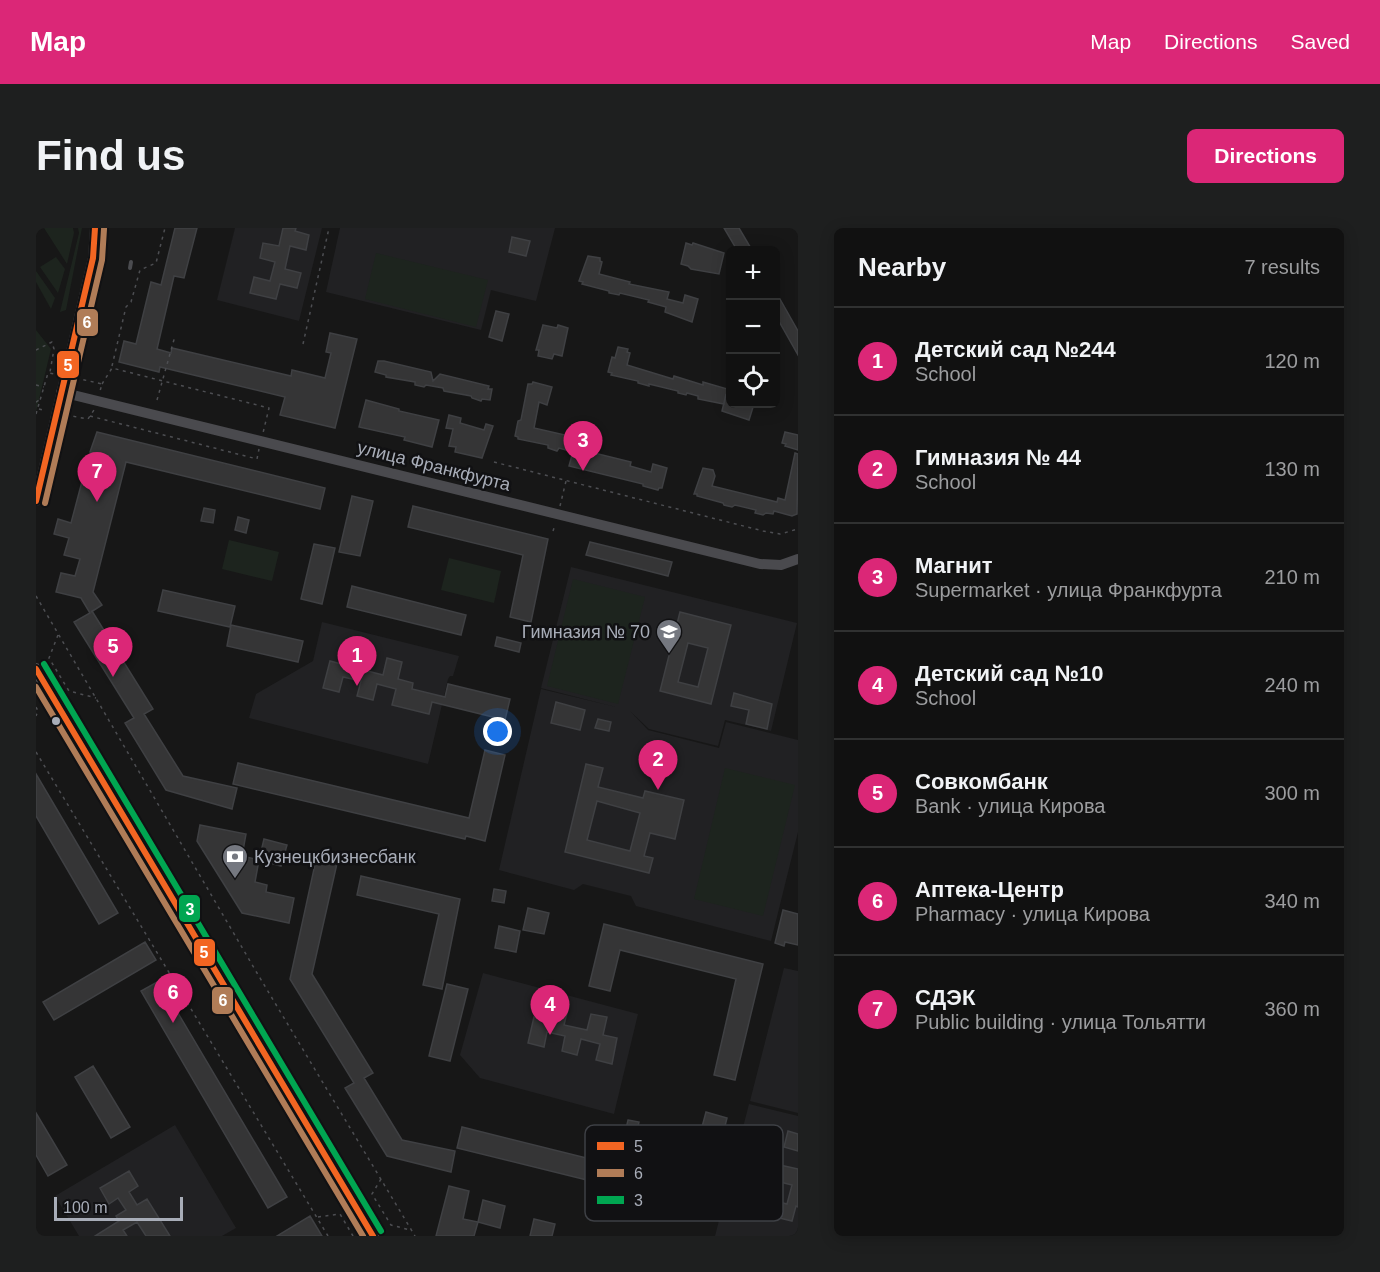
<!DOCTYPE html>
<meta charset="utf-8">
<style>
:root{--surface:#111;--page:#1e1f1f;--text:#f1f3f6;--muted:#9c9d9f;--line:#303131;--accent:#db2777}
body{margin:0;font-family:Helvetica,sans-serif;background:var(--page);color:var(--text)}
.controls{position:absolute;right:18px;top:18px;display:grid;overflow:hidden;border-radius:9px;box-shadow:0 3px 15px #0003}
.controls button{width:54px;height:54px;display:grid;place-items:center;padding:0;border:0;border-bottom:2px solid var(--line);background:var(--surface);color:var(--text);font:30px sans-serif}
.scale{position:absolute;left:18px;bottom:15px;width:129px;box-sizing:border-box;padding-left:6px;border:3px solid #a8adb8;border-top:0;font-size:16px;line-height:21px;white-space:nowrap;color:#a8adb8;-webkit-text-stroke:4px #111113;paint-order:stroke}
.you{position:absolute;left:462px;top:504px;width:21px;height:21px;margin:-15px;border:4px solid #fff;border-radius:50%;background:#1a73e8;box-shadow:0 0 0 9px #1a73e833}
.badge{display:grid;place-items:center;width:39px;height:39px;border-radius:50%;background:var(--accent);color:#fff;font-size:20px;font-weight:700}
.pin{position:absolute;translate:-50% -50px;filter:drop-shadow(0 2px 3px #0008)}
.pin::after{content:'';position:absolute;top:32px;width:21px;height:18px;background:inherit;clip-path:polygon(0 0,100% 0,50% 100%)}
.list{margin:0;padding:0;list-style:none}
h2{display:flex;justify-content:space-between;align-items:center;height:78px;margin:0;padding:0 24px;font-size:26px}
h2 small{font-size:20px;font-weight:400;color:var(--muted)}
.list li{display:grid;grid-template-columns:39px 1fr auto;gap:18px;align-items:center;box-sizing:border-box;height:108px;padding:0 24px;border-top:2px solid var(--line)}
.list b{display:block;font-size:22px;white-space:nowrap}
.list p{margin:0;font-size:20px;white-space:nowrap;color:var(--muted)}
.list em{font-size:20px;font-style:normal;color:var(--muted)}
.icon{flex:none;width:33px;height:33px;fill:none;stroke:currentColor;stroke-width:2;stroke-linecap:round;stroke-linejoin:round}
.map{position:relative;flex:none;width:762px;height:1008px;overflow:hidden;border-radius:9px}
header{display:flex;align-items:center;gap:36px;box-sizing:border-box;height:84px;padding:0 30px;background:var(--accent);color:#fff}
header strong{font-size:28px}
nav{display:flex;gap:33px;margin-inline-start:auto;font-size:21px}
.intro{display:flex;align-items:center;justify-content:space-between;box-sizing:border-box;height:144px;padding:0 36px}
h1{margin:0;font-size:42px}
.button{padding:15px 27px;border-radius:9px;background:var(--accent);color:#fff;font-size:21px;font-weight:700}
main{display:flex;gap:36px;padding:0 36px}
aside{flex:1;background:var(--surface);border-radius:9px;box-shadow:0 3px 15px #0003}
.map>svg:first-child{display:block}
.built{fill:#212123}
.green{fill:#1d241e}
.building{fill:#353536;stroke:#3f4043;stroke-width:1.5;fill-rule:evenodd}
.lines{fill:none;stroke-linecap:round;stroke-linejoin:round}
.path{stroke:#4d4e52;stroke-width:1.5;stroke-dasharray:3 4.5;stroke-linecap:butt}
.lane{stroke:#4b4c50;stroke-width:4}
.secondary{stroke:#4a4a4e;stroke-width:10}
.primary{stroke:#4d4f52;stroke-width:12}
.bus-1-casing{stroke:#111113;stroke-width:10}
.bus-2-casing{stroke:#111113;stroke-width:10}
.bus-3-casing{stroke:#111113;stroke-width:10}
.bus-1{stroke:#f26522;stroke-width:6}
.bus-2{stroke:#b07c57;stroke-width:6}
.bus-3{stroke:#00a651;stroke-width:6}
.bus-dot{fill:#a8adb8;stroke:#111113;stroke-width:2}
.labels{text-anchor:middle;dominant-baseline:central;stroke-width:5;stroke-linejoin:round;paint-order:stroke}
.street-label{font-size:18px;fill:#a8adb8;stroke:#111113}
.poi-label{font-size:18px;fill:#a8adb8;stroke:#111113;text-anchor:end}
.key{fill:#111113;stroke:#3e4045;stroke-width:1.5}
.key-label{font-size:16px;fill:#a8adb8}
.line-badge{stroke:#111113;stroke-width:2}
.badge-label{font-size:16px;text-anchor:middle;font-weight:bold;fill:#fff}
</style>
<header>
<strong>Map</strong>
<nav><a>Map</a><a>Directions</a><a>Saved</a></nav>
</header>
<div class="intro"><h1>Find us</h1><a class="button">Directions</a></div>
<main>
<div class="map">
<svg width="762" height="1008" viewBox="0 0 762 1008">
<rect width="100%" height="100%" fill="#171717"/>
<path class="built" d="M199,0H286L263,93L181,72Z
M304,0H519L500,73L455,62L445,102L290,64Z
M535,339L761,395L735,503L689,492L682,518L613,501L594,483L612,502L683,520L690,494L762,512V604L735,713L600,678L595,668L547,656L538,662L463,642L505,461L580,479L505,460Z
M286,394L423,428L417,448H414L412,451L392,536L213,490L220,466L277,433Z
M748,740L762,743V885L714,873Z
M447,745L602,786L578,886L444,850L424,827Z
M713,876L762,888V1008H679Z
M139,897L200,1000L186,1008H43L19,968Z"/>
<path class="green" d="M8,0H37L38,5L31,36Z
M42,0H46L30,82L24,84L43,5Z
M340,25L452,52L440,99L329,71Z
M20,29L29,41L22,65L4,39Z
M0,43L19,70L15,81L0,54Z
M0,102L15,121L0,184Z
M193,312L243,324L236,353L186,341Z
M413,330L465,343L458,375L405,362Z
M537,351L609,369L582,476L511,458Z
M689,540L759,557L727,688L658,671Z"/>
<path class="building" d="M139,0H161L148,50L138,48L121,121L135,125L136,120L255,148L256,142L289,150L295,125L290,124L294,105L321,111L299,200L244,187L249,169L124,139L123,144L83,134L88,113L100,116L115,54L125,57Z
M247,0H260L259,3L273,7L270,22L254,18L249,41L265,45L261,60L244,56L240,71L214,65L218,49L234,53L239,34L224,30L227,15L243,18Z
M688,0H703L716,22H701Z
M476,9L494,13L490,28L473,24Z
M650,15L656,17L657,15L688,25L683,46L655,41L652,38L645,36Z
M552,28L564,30V33L566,34L563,46L594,54L593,56L633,64L631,71L647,75L649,67L662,71L656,94L629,84L630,79L612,74L613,72L584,65L583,67L573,65V63L546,56L547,54L543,53Z
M740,64L762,103V127L740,88Z
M460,83L473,86L466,113L453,109Z
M507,97L521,100L522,97L532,100L526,128L518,126L516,131L502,128L503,122H500Z
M582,119L592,121L591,124L594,125L591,137L637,151L638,148L667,157V154L691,161L694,159V176H718L713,192L686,183L690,166L688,176L662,171V168L651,165L650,167L642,165V163L613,156V158L602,155V153L575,147L576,145L572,144L576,129L579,130Z
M342,133H348L395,144L397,153L404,146L453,158L452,161H456L454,172L446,171L445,173L436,170L435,168L408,163L407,160L390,157L388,159L379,157V154L350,149V147L339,144Z
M497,154L516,159L511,177L503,174L498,200L529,207L528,211L532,212L530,222L523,220L521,223L512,220V217L482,211V209L479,208L482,193L485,192L492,156H496Z
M330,172L363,181V183L403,192L396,219L368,212L369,209L323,199Z
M413,187L425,190L424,195L448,202L450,196L457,198L446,230L419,224L420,219L413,218L417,201L410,200Z
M61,204L289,260L284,281L90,234L57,364L66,377L55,384L56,383L117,481L108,486L147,548L201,560L196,581L130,562L89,495L98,490L38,394L54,385L45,370L20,364L25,345L39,348L44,331L28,327L33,310L18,306L22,291L35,295L48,246L64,250L69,228L54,224Z
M749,204L762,207V222L749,218L750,216L746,215Z
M538,220L595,234L594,238L615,244L617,236L631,240L626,260H623L622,262L607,258V256L533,238Z
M759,225L762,226L761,286L756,288L738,283L737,286L730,285L727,287L719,285L720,282L699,277L696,279L688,277L687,275L661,268V266H658L667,240L677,242L679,248L676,258L741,274L742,270L749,272Z
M316,268L337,273L324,328L303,324Z
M377,278L512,311L495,394L474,389L487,327L372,299Z
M168,280L179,282L177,295L165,293Z
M202,289L213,292L210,305L199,302Z
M554,314L636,334L632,348L550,327Z
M278,316L299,320L286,376L265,371Z
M316,358L430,387L425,407L311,379Z
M127,362L199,378L194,399L122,383Z
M644,384L695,397L675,476L624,463ZM652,415L672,420L662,459L642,454Z
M195,397L267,413L262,434L191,418Z
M461,409L485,415L483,424L459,418Z
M312,422L328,426L324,441L347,447L351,430L366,434L362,451L377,455L376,461L409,469L412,456L474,471L469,492L396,474L393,486L356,477L360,461L341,456L337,472L321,468L325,453L307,449L303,464L287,460L294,433L309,437Z
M698,465L736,476L731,501L710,496L713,482L695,478Z
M520,474L549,482L544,502L515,495Z
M562,491L575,494L573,503L559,500Z
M449,522L469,527L449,613L430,608L429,611L197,556L202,535L433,590Z
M550,536L567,540L562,559L607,570L609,563L648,572L639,611L614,605L608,628L617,630L613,645L529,624ZM561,573L604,585L594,623L551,612Z
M0,546L82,685L63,696L0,588Z
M164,597L210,606L206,628L223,632L219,654L231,657L230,664L258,670L253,695L206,685L161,613Z
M228,611L251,617L245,638L223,632Z
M281,627L302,631L276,746L337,845L328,850L366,912L419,923L415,944L351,928L309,860L318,855L254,751Z
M325,648L424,671L406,761L387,757L403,686L321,667Z
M458,661L470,663L468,675L456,673Z
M492,680L513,685L508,706L487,702Z
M747,682L762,686V717L749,714L748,718L739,715Z
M568,696L727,736L699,852L678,847L700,751L584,722L574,763L553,758Z
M463,698L484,703L480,724L459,720Z
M109,714L120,732L18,792L7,774Z
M123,753L251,969L232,980L105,763Z
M411,756L432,761L414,833L393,828Z
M517,778L532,781L528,797L551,802L555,786L571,789L567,807L581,810L576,836L560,832L564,816L545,811L541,827L526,823L529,808L511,804L508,819L492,815L498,789L513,792Z
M57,838L94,899L75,910L39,849Z
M670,884L691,890L668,981L421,920L426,899L651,955Z
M0,885L31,937L12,948L0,927Z
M592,892L603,894L600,907L589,905Z
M752,903L762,906V923L748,919Z
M744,937L762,941V979L760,978L756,993L731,987L735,972L751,976L756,957L740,953Z
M93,943L102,958L93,964L101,977L111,971L134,1008H110L101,994L87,1002L91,1008H59L83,993L80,988L90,982L82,970L73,976L64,960Z
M413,958L433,963L427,991L442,994L438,1008H400Z
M447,972L469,978L464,1000L442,994Z
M274,988L286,1008H241Z
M498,991L519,996L516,1008H494Z"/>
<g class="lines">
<path class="path" d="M267,116L293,0
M0,122L16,114L18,121L14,144
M76,138L90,79L95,74L104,42L120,35L129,0
M40,150L66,156L64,163
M66,156L76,140L233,180L227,205
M0,157L8,159
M121,172L139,108
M0,174L5,171
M3,181L10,183
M0,186L12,145L20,146
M30,187L52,191L58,182
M54,188L221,231L223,221
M458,234L727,303L744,306L762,301
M524,278L530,253
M517,303L519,297
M0,368L221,745L379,1008
M22,407L13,430L33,463L60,470
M0,479L2,483L0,488
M0,524L292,1008
M345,951L336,966L355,997L374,1002
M282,989L304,986L317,1008"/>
<path class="lane" d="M94,40L95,34"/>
<path class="secondary" d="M25,164L724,336L745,337L762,331
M0,273L57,30L59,0"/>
<path class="primary" d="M0,441L337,1008"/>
<defs>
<path id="bus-1" d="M0,273L57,30L59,0
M0,441L337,1008"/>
<path id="bus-2" d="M9,275L66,32L68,1
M0,459L327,1008"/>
<path id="bus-3" d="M8,436L345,1003"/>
</defs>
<use href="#bus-1" class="bus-1-casing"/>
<use href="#bus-2" class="bus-2-casing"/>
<use href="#bus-3" class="bus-3-casing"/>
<use href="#bus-1" class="bus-1"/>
<use href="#bus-2" class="bus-2"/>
<use href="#bus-3" class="bus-3"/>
</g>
<defs>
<symbol id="school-pin" viewBox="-11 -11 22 30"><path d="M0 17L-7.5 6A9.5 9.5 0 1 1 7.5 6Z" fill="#757880" stroke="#111113"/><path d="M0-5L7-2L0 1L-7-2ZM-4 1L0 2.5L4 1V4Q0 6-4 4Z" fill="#fff"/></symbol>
<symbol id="bank-pin" viewBox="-11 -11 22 30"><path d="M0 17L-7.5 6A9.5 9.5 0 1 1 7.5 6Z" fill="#757880" stroke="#111113"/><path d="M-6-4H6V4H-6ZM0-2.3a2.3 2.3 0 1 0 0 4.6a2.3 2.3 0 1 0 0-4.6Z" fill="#fff"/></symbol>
</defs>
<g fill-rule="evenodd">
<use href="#school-pin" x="618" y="389" width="30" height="40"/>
<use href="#bank-pin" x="184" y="614" width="30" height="40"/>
</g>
<circle class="bus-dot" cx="20" cy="493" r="5"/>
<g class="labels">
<g class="street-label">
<text transform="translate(398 238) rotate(14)">улица Франкфурта</text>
</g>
<g class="poi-label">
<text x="614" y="404">Гимназия № 70</text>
<text x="218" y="629" text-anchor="start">Кузнецкбизнесбанк</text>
</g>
</g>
<rect x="549" y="897" width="198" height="96" rx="9" class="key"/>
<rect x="561" y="914" width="27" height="8" fill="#f26522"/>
<rect x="561" y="941" width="27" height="8" fill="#b07c57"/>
<rect x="561" y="968" width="27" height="8" fill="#00a651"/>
<g class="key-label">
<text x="598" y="924">5</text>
<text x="598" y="951">6</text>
<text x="598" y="978">3</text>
</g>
<g class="line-badge">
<rect x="40" y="80" width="23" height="29" rx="6" fill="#b07c57"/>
<rect x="20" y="122" width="24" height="29" rx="6" fill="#f26522"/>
<rect x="142" y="666" width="23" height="29" rx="6" fill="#00a651"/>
<rect x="157" y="710" width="23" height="29" rx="6" fill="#f26522"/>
<rect x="175" y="758" width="23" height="29" rx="6" fill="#b07c57"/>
</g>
<g class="badge-label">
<text x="51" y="100">6</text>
<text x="32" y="143">5</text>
<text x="154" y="687">3</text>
<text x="168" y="730">5</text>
<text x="187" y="778">6</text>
</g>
</svg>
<div class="controls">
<button>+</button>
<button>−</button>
<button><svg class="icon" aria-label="locate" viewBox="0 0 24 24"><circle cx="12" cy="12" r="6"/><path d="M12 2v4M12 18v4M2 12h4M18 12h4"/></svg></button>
</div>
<div class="scale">100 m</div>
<div class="you"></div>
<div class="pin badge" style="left:321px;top:458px">1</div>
<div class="pin badge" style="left:622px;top:562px">2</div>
<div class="pin badge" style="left:547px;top:243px">3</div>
<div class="pin badge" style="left:514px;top:807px">4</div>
<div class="pin badge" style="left:77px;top:449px">5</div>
<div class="pin badge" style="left:137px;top:795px">6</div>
<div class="pin badge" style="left:61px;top:274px">7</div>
</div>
<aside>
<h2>Nearby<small>7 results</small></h2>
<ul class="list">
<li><span class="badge">1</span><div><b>Детский сад №244</b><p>School</p></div><em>120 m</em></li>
<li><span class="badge">2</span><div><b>Гимназия № 44</b><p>School</p></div><em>130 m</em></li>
<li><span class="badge">3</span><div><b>Магнит</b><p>Supermarket · улица Франкфурта</p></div><em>210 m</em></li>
<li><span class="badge">4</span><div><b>Детский сад №10</b><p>School</p></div><em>240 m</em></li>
<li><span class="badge">5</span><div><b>Совкомбанк</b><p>Bank · улица Кирова</p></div><em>300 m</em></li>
<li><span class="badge">6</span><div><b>Аптека-Центр</b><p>Pharmacy · улица Кирова</p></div><em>340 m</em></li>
<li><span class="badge">7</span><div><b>СДЭК</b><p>Public building · улица Тольятти</p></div><em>360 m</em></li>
</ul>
</aside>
</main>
